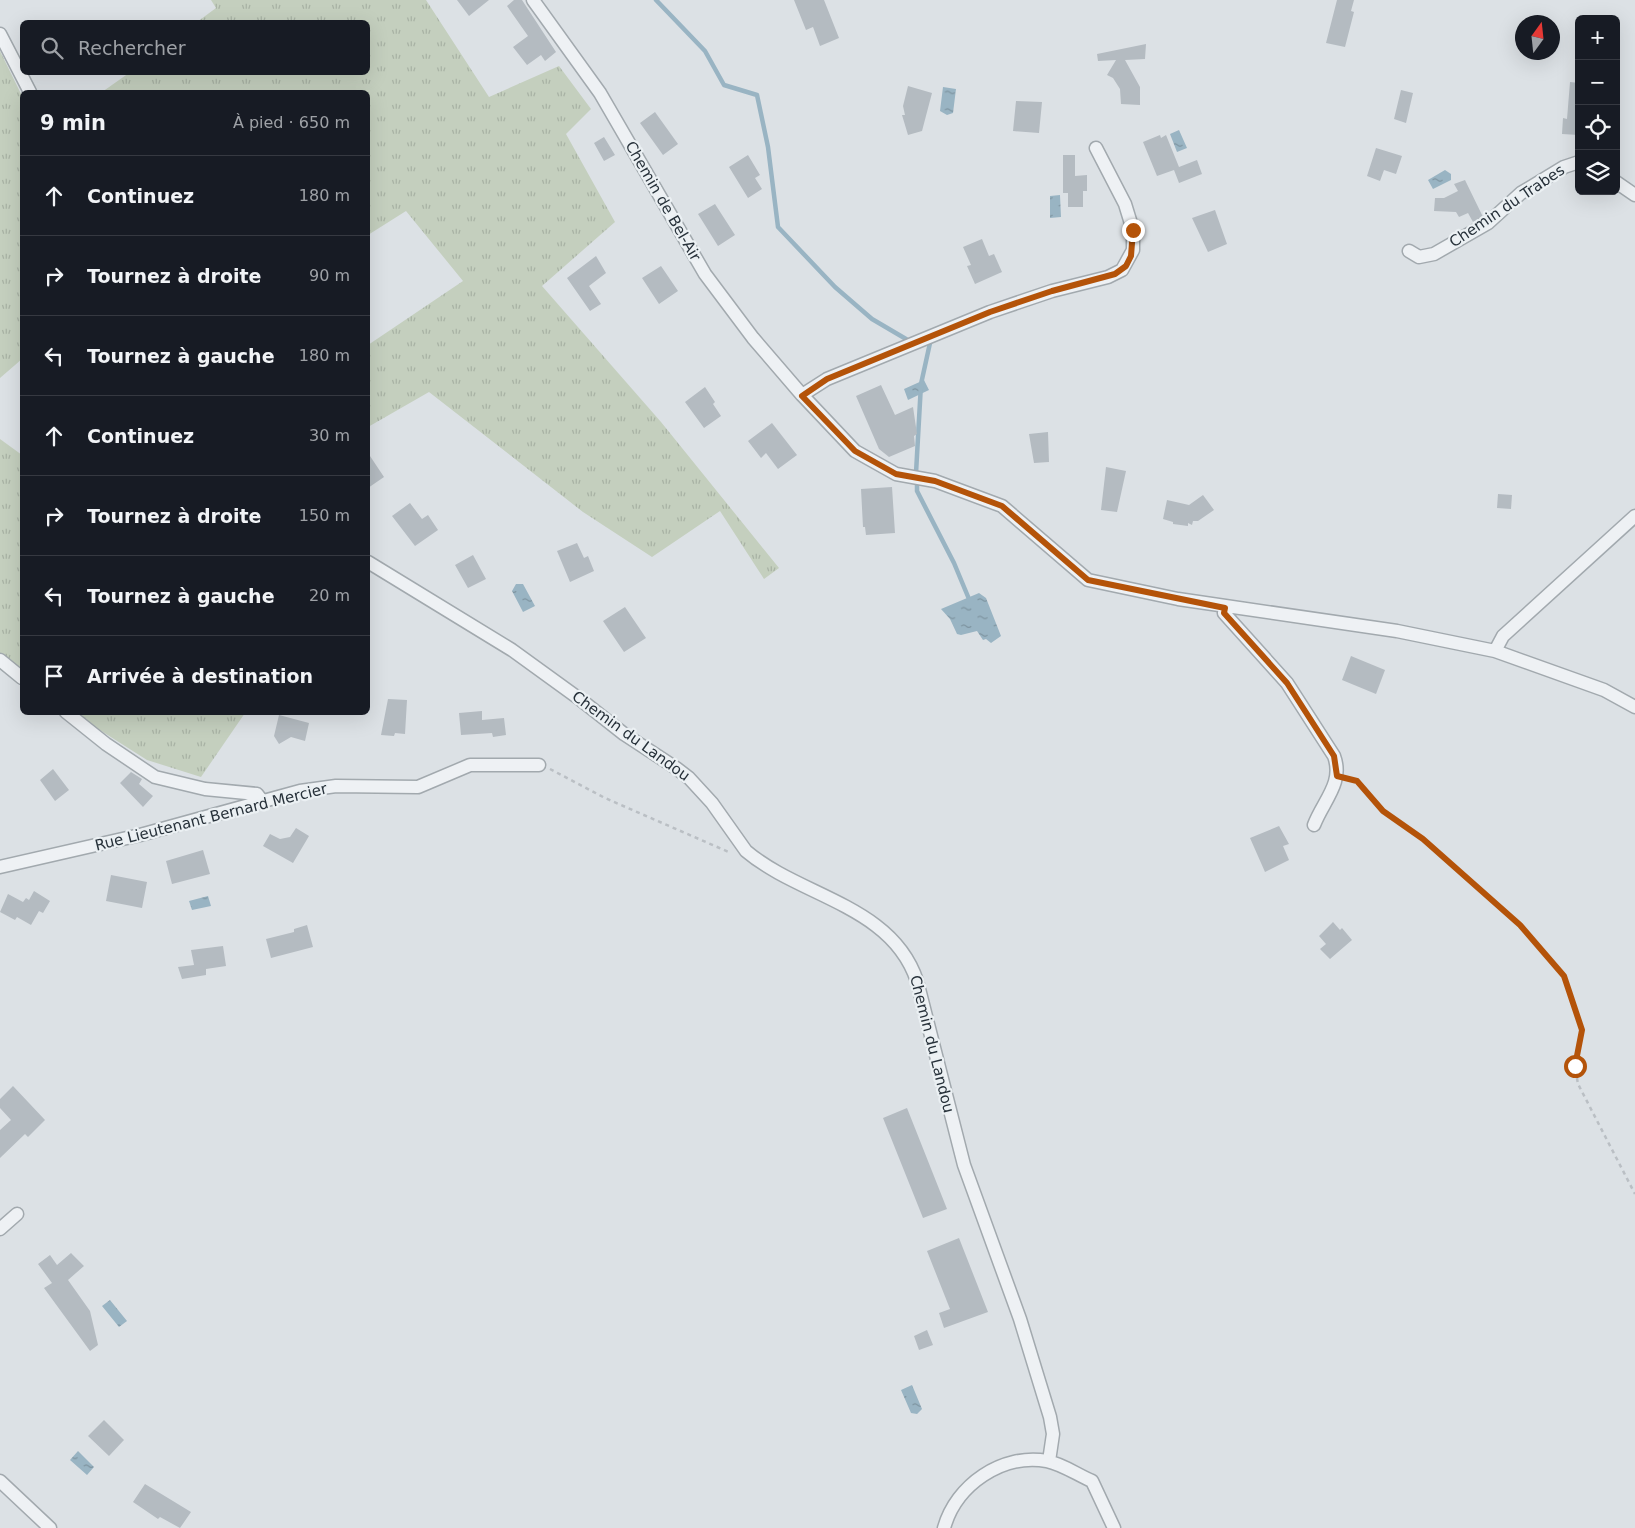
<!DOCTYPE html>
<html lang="fr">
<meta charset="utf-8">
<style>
:root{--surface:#171b24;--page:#20242c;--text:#f1f3f6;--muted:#9ea1a6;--line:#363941}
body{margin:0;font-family:"DejaVu Sans",sans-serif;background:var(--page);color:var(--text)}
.controls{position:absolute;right:15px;top:15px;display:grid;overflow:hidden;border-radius:8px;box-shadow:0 5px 20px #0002}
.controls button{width:45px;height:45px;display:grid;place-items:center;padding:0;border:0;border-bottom:1px solid var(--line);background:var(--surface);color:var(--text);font:25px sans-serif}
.compass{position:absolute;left:1515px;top:15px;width:45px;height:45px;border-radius:50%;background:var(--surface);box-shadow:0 5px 20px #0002;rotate:15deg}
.stop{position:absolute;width:15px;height:15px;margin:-11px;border:4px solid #b45309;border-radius:50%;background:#fff}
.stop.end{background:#b45309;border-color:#fff;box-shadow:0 1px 5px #0008}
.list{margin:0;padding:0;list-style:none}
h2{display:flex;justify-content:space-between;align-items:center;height:65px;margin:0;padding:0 20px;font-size:21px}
h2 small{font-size:16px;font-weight:400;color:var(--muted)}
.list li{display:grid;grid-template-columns:32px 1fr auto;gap:15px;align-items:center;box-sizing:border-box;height:80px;padding:0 20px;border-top:1px solid var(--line)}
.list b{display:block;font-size:19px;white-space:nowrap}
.list em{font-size:16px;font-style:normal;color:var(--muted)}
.icon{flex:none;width:28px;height:28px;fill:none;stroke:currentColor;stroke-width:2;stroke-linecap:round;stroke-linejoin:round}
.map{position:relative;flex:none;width:1635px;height:1528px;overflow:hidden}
.search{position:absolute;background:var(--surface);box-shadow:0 5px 20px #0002;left:20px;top:20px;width:350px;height:55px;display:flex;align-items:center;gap:12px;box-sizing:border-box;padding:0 18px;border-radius:8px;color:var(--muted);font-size:19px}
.panel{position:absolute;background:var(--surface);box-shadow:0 5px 20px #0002;left:20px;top:90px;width:350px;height:625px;border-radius:8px}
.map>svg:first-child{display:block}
.grass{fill:url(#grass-tufts)}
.water{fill:url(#water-ripples)}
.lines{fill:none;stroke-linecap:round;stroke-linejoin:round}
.stream{stroke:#99b4c3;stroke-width:4.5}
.building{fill:#b4bbc1}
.minor-casing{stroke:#a2a9ae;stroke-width:15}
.path{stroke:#babfc4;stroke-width:2.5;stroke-dasharray:4 4;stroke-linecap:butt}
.minor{stroke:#eef1f4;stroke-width:12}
.route{stroke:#b45309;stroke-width:6}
.labels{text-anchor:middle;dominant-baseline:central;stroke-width:4.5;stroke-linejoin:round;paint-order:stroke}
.street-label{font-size:15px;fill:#27313a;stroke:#ebf0f3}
</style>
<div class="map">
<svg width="1635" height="1528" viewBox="0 0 1635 1528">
<defs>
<pattern id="grass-tufts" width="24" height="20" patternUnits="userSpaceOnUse" patternTransform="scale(1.25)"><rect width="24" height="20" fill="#c4cfbe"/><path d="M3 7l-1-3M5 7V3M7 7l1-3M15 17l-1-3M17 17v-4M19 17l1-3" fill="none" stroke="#a8b2a4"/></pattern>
<pattern id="water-ripples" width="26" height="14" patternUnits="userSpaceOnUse" patternTransform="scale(1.25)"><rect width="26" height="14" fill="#99b4c3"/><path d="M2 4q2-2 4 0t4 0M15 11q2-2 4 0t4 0" fill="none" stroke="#7d939f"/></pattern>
</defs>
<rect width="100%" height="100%" fill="#dce1e5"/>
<path class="grass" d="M211,0H426L489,97L559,66L591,109L566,134L615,222L542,286L661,422L779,568L764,579L720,511L652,557L583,512L429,392L368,427V345L463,281L406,211L368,235V92H102L129,73L368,72V22H197L216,8Z
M0,51L22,96V359L0,378Z
M0,439L22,455V680L0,666Z
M73,713H245L201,777L147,760Z"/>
<path class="water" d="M943,87L956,89L953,113L947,115L940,111Z
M1179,130L1187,148L1177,152L1170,134Z
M1445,170L1451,174V180L1433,189L1428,180Z
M1060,195L1061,217L1050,218V196Z
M924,380L929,390L908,400L904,389Z
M516,584H523L535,606L523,612L512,591Z
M979,593L986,598L1001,636L991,643L986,639L983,640L977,631L961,635L957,634L950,619L941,609Z
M208,896L211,906L192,910L189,901Z
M110,1300L127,1321L119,1327L102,1306Z
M912,1385L922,1409L917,1414L911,1413L901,1390Z
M78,1451L94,1467L87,1475L70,1460Z"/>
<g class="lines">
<path class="stream" d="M656,0L705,51L724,85L757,95L768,147L778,227L835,287L872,319L906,339
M916,473L921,384L930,343
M917,485V491L954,563L969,599"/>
</g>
<path class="building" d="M457,0H489L469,16Z
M514,0H522L556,52L545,61L541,55L527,65L513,47L528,36L507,6Z
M794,0H824L839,38L820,46L813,27L806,30Z
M1337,0H1354L1351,11L1354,12L1345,47L1326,43Z
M1146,44L1145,59L1125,60L1140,87V105L1121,104L1120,89L1113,78L1107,75L1116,60L1098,61L1097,54Z
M1570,82L1579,83V135L1562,134L1563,118L1567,119Z
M908,86L932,93L922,131L908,135L902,115H905L903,106Z
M1401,90L1413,93L1406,123L1394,119Z
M1016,101L1042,102L1039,133L1013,131Z
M655,112L678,144L663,155L640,123Z
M1160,135L1161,138L1166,135L1179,167L1197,160L1202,174L1179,183L1174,170L1157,176L1143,142Z
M604,137L615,155L604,161L594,143Z
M1376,148L1402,156L1396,174L1384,170L1380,181L1367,176Z
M748,155L760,175L755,178L762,189L748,198L729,167Z
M1063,155H1075V176L1087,175V191H1083V207H1068V193H1063Z
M1465,180L1483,217L1473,222L1468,213L1459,217L1456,212L1434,211L1435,198H1444L1458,191L1454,184Z
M715,204L735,235L718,246L698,214Z
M1215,210L1227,244L1208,252L1192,218Z
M982,239L989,256L994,254L1002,272L975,284L967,266L971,265L963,247Z
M596,256L606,273L589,286L601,304L590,311L567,278Z
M661,266L678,291L659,304L642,278Z
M881,385L895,415L913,407L917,434L914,436L915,446L889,457L879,449L856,396Z
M705,387L715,402L713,404L721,416L704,428L685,402Z
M772,423L797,455L778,469L766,453L761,458L748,441Z
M1048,432L1049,462L1034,463L1029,434Z
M368,453L384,477L368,488Z
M1106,467L1126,471L1117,512L1101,510Z
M892,487L895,533L866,535L865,527H863L861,489Z
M1498,494L1512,495L1511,509L1497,508Z
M1203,495L1214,510L1198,521H1193L1192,525L1188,523V526L1173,524V522L1163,519L1167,500L1189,505Z
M410,503L422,519L428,515L438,530L415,546L392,516Z
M577,543L584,558L588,556L594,571L570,582L557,551Z
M473,555L486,579L468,588L455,565Z
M625,607L646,638L624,652L603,621Z
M1351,656L1385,670L1376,694L1342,680Z
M388,699L407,700L405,734L395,733L394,736L381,735Z
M482,711V720L504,718L506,735L493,737L492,733L461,735L459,713Z
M279,715L309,723L305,741L291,737L279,744L274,736Z
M53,769L69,790L55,801L40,780Z
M131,772L142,779L139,784L153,796L143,807L120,783Z
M1279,826L1289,844L1283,846L1289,860L1265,872L1250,838Z
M296,828L309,836L293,863L263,846L270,834L280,839L290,837Z
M203,850L210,874L172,884L166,861Z
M111,875L147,882L142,908L106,901Z
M34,891L50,901L43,913L39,911L31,925L17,917L15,920L0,912L8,894L23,902L26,898L29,900Z
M1333,922L1340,930L1342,928L1352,940L1330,959L1320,949L1326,944L1319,936Z
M307,925L313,947L271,958L266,939L294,932V929Z
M223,946L226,966L206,969V975L182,979L178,967L194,965L191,950Z
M13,1086L45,1120L28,1137L25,1134L0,1158V1130L11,1120L0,1108V1099Z
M907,1108L947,1209L923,1218L883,1118Z
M959,1238L988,1312L944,1328L939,1313L950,1309L927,1251Z
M71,1253L84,1266L68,1280L90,1311L98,1345L90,1351L44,1288L52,1283L38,1264L50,1255L57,1265Z
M927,1330L933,1345L919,1350L914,1336Z
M104,1420L124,1440L109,1456L88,1436Z
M145,1484L191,1512L180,1528L160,1517L158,1519L133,1502Z"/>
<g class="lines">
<defs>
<path id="minor" d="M533,0L600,93L705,274L753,338L802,395L855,451L896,474L935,481L1002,506L1088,580L1178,599L1397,631L1495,651L1604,690L1635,707
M0,34L30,92
M1616,182L1635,195
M1409,251L1419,257L1434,254L1488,223L1521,193L1564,167L1579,162
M802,395L827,379L990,312L1052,291L1108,277L1122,270L1133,250V230L1125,204L1096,148
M368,562L512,650L581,700L624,734L676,768L689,778L712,803L746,851C800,897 892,905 917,981L964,1165L1020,1319L1050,1417L1053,1434L1049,1461
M1225,608L1224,613L1287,683L1334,756C1344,783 1323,801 1314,825
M1495,651L1503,636L1635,516
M0,660L22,678
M66,712L106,744L155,777L205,789L257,794L263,802
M0,867L140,835L300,791L336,786L418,787L470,765H539
M0,1229L17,1214
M0,1481L50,1528
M944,1528C956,1485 1002,1453 1047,1461C1062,1464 1078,1475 1092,1481L1114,1528"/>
</defs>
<use href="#minor" class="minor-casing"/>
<path class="path" d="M550,769L605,798L731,853
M1348,779L1357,781L1383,811L1423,839L1520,925L1564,976L1581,1030L1575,1067L1578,1084L1635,1194"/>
<use href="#minor" class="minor"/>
</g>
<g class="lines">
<path class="route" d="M1133,230L1131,256L1126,266L1115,274L1052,291L990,312L827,379L802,396L855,451L896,474L935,481L1002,506L1088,580L1225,608L1224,613L1287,683L1334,756L1337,776L1357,781L1383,811L1423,839L1520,925L1564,976L1582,1030L1575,1066"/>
</g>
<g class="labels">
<g class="street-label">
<text transform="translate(663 201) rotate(60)">Chemin de Bel-Air</text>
<text transform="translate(1507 206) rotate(-34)">Chemin du Trabes</text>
<text transform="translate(631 736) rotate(36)">Chemin du Landou</text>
<text transform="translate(211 817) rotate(-14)">Rue Lieutenant Bernard Mercier</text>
<text transform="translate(932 1044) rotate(76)">Chemin du Landou</text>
</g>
</g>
</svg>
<div class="controls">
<button>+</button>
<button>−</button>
<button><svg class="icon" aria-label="locate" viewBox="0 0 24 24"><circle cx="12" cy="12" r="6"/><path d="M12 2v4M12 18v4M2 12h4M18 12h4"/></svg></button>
<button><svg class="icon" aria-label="layers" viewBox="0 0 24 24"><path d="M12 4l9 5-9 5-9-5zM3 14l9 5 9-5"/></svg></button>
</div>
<svg class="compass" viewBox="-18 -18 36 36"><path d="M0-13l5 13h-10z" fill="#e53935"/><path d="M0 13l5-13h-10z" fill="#9ea1a6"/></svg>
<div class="stop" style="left:1575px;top:1066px"></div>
<div class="stop end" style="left:1133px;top:230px"></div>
<div class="search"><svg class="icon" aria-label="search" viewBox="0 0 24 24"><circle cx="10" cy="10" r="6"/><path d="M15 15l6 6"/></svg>Rechercher</div>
<section class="panel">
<h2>9 min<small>À pied · 650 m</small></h2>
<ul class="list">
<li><svg class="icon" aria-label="ahead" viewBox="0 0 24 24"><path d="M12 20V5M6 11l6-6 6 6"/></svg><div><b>Continuez</b></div><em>180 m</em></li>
<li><svg class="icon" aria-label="right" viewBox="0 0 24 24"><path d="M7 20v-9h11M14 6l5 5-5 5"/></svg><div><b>Tournez à droite</b></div><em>90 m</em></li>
<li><svg class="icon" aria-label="left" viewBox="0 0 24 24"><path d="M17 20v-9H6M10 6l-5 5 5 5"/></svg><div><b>Tournez à gauche</b></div><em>180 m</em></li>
<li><svg class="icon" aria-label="ahead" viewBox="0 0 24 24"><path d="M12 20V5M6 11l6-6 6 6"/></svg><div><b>Continuez</b></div><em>30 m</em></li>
<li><svg class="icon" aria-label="right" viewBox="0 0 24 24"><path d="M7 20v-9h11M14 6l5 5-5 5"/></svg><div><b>Tournez à droite</b></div><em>150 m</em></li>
<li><svg class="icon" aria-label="left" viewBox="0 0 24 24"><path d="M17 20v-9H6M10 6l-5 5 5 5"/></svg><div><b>Tournez à gauche</b></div><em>20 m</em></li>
<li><svg class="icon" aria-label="arrive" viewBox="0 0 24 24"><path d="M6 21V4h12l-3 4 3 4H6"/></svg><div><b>Arrivée à destination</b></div></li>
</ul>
</section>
</div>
